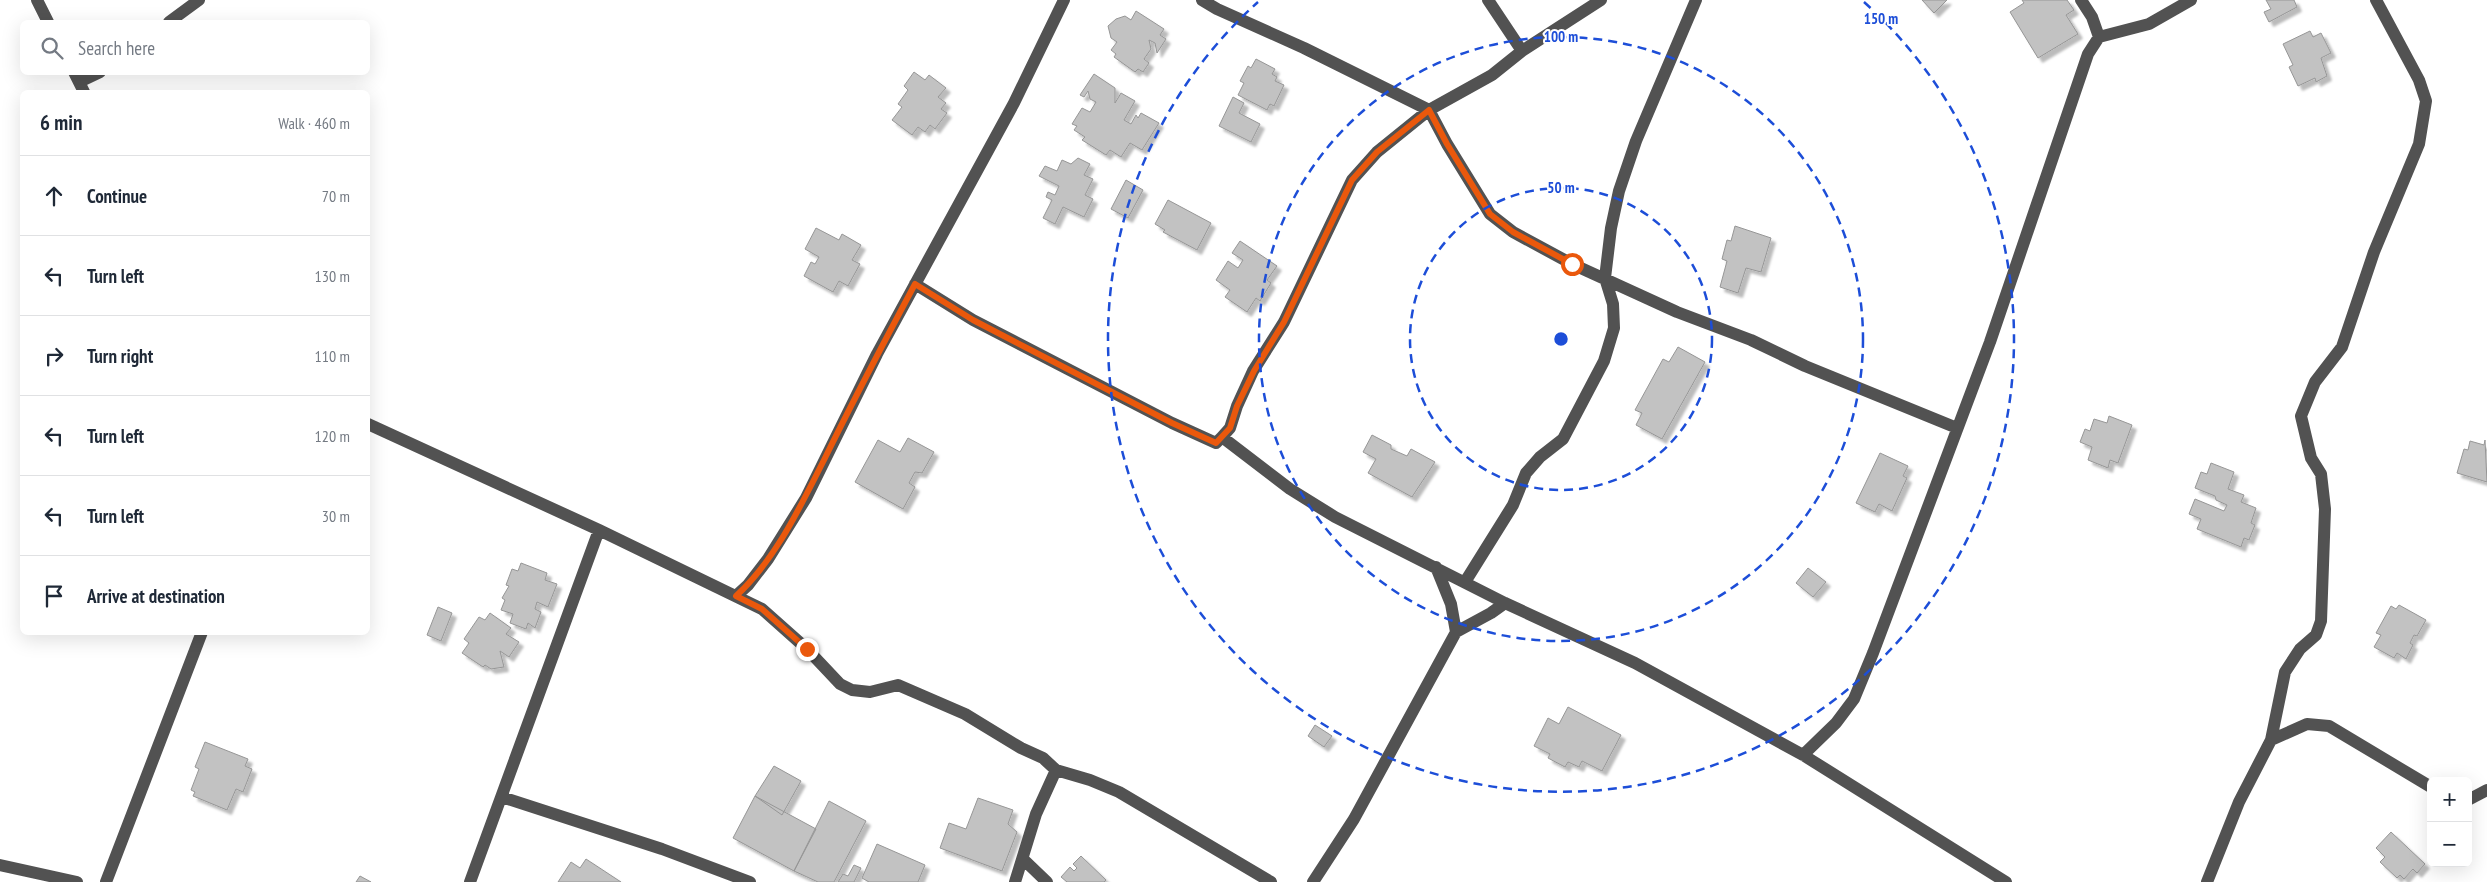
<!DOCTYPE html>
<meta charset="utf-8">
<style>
:root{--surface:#fff;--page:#f2f2f3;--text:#1f2937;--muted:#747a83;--line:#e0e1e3}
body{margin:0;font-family:"PT Sans Narrow",sans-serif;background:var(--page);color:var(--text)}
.controls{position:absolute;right:15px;bottom:15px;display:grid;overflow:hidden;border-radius:8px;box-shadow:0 5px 20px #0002}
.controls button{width:45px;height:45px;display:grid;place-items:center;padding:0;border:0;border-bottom:1px solid var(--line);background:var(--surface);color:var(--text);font:25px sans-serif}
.stop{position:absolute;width:15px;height:15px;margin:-11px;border:4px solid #ea580c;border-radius:50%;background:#fff}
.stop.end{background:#ea580c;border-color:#fff;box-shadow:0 1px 5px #0008}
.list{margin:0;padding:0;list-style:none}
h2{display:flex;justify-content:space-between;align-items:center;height:65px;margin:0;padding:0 20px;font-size:21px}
h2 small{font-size:16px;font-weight:400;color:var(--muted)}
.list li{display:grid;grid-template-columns:32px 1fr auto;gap:15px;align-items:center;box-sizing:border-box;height:80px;padding:0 20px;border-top:1px solid var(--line)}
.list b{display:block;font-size:19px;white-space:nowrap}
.list em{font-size:16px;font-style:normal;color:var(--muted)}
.icon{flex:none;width:28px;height:28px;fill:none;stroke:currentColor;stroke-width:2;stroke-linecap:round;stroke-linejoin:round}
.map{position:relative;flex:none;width:2487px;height:882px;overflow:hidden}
.search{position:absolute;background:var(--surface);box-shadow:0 5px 20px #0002;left:20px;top:20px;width:350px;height:55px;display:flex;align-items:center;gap:12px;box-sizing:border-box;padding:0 18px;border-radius:8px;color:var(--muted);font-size:19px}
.panel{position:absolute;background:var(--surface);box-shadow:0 5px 20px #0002;left:20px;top:90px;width:350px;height:545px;border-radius:8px}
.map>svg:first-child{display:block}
.building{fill:#c2c2c2;stroke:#969696;filter:url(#shadow)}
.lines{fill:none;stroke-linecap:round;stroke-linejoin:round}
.minor{stroke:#525252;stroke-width:12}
.route{stroke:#ea580c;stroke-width:6}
.ring{fill:none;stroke:#1d4ed8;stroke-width:2.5;stroke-dasharray:9 6}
.centre{fill:#1d4ed8;stroke:#fff;stroke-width:2.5}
.ring-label{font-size:15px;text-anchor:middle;font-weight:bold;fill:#1d4ed8;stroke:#fff;stroke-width:4;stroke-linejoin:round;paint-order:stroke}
</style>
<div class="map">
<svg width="2487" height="882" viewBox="0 0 2487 882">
<defs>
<filter id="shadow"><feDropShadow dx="4.5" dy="4.5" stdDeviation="1" flood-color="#0004"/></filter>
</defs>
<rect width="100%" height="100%" fill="#fff"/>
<path class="building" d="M1922,0H1947L1934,13Z
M2022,0H2067L2074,10L2066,15L2078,34L2038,58L2010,12L2024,3Z
M2266,0H2294L2297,7L2269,22L2264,12L2271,9Z
M1136,11L1164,29L1160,35L1166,39L1157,53L1155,43L1149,40L1151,49L1144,59L1149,63L1143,72L1138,69L1135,72L1114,57L1116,54L1111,50L1117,42L1111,38L1108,26L1116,19L1125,16L1131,20Z
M2310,31L2313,37L2321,33L2331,53L2321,58L2327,76L2316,82L2315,78L2298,86L2289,67L2293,65L2283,44Z
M1256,59L1275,69L1272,74L1277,77L1275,81L1284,85L1274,106L1270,104L1267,110L1238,95L1244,83L1240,81L1248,66L1251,68Z
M914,72L925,80L929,75L946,88L938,97L946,103L941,109L947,113L935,129L930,125L925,132L918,127L912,135L892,120L902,107L898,104L908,90L904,86Z
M1094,74L1115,88V103L1121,93L1135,101L1124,120L1131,124L1136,115L1138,118L1141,113L1159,123L1142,150L1130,143L1121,157L1110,150L1106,155L1082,140L1085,137L1074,130L1077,126L1072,124L1082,108L1090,112L1096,102L1090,99L1088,91L1084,97L1080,95Z
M1233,97L1244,103L1239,113L1260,124L1251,142L1219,126Z
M1078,158L1090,164L1084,175L1093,179L1085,195L1093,199L1084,217L1063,207L1055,224L1043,218L1052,200L1046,197L1048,192L1055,195L1059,186L1039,176L1045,166L1057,171L1062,160L1071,164Z
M1126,180L1143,190L1128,218L1111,209Z
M1168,200L1211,223L1197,250L1163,232L1165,230L1155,224Z
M1735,226L1771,238L1761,272L1746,268L1738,293L1720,287L1727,261L1722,259L1727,240L1731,241Z
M816,228L839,240L842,234L861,245L852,260L860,264L848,286L839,281L833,292L804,276L811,262L815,264L819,257L805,249Z
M1240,241L1277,266L1267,280L1271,283L1260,301L1256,298L1247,312L1225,297L1230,290L1216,280L1228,261L1238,268L1243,260L1232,253Z
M1678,347L1705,362L1662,439L1636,425L1642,413L1635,410L1663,359L1669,362Z
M2109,416L2132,425L2118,463L2110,460L2108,468L2088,460L2092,447L2080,442L2085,429L2090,431L2094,419L2107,423Z
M1372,435L1391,445V449L1407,456L1411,449L1435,462L1412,497L1368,473L1376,459L1363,452Z
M908,438L934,452L922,473L915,472L909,483L915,487L903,509L855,482L878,440L900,452Z
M2485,440L2487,482L2457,473L2464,449L2468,450L2470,441L2484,445Z
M1880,453L1908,466L1903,476L1907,478L1892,511L1879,504L1875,512L1856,503Z
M2211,463L2234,472L2228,489L2244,495L2241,502L2256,508L2251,523L2255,525L2249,540L2244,538L2241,547L2197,529L2201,519L2189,514L2195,499L2224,511L2227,505L2216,500L2215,496L2195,488L2201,472L2207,474Z
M521,563L547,573L545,580L557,584L548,607L537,602L535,609L541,612L535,628L528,623L526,629L510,623L513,614L501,610L505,600L502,598L509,586L506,585L512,569L518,571Z
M1808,568L1826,582L1813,597L1796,583Z
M2399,605L2426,620L2417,636L2414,635L2410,643L2413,645L2406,659L2397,653L2394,658L2374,647L2381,635L2376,633L2391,606L2396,609Z
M438,607L452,613L441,641L427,635Z
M490,613L511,628L506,634L519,642L509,657L500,651L504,667L491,669L485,665L483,667L462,653L469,643L464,639L479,617L485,620Z
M1568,707L1621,735L1602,771L1582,761L1579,767L1568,762L1565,767L1548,758L1550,754L1534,746L1548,718L1559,724Z
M1315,725L1332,736L1324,747L1308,736Z
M205,742L248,759L245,766L252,769L243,792L236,789L227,810L193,796L195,792L191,790L199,769L195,767Z
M774,766L801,781L782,815L755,796Z
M755,796L816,829L794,871L733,838Z
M978,798L1013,810L1008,824L1017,832L1002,871L940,848L949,823L966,829Z
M829,801L866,821L834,882H818L794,871Z
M2391,832L2425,864L2417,873L2413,869L2404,879L2400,875L2397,878L2380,862L2385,857L2376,848Z
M877,844L925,865L918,882H869L862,878Z
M1081,856L1106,880L1104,882H1067L1061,877L1070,867L1074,871L1077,868L1073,864Z
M586,859L621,882H558L571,862L580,868Z
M854,865L861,868L854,882H838L843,874L848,876Z
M360,876L371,882H356Z"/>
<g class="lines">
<path class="minor" d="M37,0L48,22
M1202,0L1217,9L1304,48L1429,110L1447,144L1490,214L1513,232L1572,264L1677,312L1751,340L1805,366L1957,428
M1488,0L1522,51
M2081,0L2092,17L2099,37
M169,22L199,0
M74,72L84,92
M79,82L100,72
M915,284L973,320L1172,423L1216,443L1222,437L1290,489L1335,517L1505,603L1635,663L1803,755L2006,882
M368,424L599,530L762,609L807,649L840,684L852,690L870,692L898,685L965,714L1021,748L1043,758L1056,770L1090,780L1119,792L1271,882
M1222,437L1230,428L1237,406L1253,371L1284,322L1352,180L1377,152L1429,110L1492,75L1522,51L1601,0
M1436,567L1451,604L1456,632
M1465,582L1513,505L1526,473L1540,457L1563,439L1604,361L1614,328L1613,304L1605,278L1611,228L1619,191L1636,141L1696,0
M736,596L748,585L768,559L806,498L877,354L1014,103L1064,0
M2271,740L2307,724L2329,726L2431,787
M1803,755L1836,723L1854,699L1873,653L1990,342L2088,54L2099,37L2149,24L2191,0
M502,797L662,849L750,882
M2468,800L2487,790
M1023,859L1047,882
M0,865L77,882
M106,882L202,632
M470,882L599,530
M1015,882L1036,814L1056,770
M1313,882L1354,819L1456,632L1491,613L1505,603
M2207,882L2239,802L2271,740L2285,672L2300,649L2316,635L2321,621L2325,509L2321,474L2311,458L2301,416L2315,382L2342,347L2374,252L2419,144L2426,101L2419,80L2376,0"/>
</g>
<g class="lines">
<path class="route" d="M807,649L762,609L736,596C776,559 800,507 824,460C853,401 884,342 915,284L973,320L1172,423L1216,443L1230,428L1237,406L1254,371L1284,322L1352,180L1377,152L1429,110L1447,144L1490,214L1513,232L1572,264"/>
</g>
<g class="ring">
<circle cx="1561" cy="339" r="151"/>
<circle cx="1561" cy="339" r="302"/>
<path d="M1864 2A453 453 0 1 1 1258 2"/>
</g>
<circle cx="1561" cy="339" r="8" class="centre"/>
<g class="ring-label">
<text x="1881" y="24">150 m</text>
<text x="1561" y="42">100 m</text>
<text x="1561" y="193">50 m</text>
</g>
</svg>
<div class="controls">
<button>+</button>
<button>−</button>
</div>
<div class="stop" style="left:1572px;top:264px"></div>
<div class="stop end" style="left:807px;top:649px"></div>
<div class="search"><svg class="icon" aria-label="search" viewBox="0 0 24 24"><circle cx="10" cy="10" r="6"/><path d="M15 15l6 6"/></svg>Search here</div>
<section class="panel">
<h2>6 min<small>Walk · 460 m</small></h2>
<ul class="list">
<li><svg class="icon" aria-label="ahead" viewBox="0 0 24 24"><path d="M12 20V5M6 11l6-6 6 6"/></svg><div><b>Continue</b></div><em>70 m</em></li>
<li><svg class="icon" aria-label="left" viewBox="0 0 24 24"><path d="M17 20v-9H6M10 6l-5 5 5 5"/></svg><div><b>Turn left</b></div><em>130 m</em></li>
<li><svg class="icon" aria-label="right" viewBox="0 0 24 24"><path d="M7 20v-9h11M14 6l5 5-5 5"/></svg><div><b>Turn right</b></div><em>110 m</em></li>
<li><svg class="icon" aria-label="left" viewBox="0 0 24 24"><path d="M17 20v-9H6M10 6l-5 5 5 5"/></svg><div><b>Turn left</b></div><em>120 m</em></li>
<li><svg class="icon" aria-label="left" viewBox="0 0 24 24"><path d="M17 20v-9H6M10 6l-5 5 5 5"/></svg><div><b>Turn left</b></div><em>30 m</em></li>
<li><svg class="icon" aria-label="arrive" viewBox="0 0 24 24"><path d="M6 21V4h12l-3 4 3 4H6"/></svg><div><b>Arrive at destination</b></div></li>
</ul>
</section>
</div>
